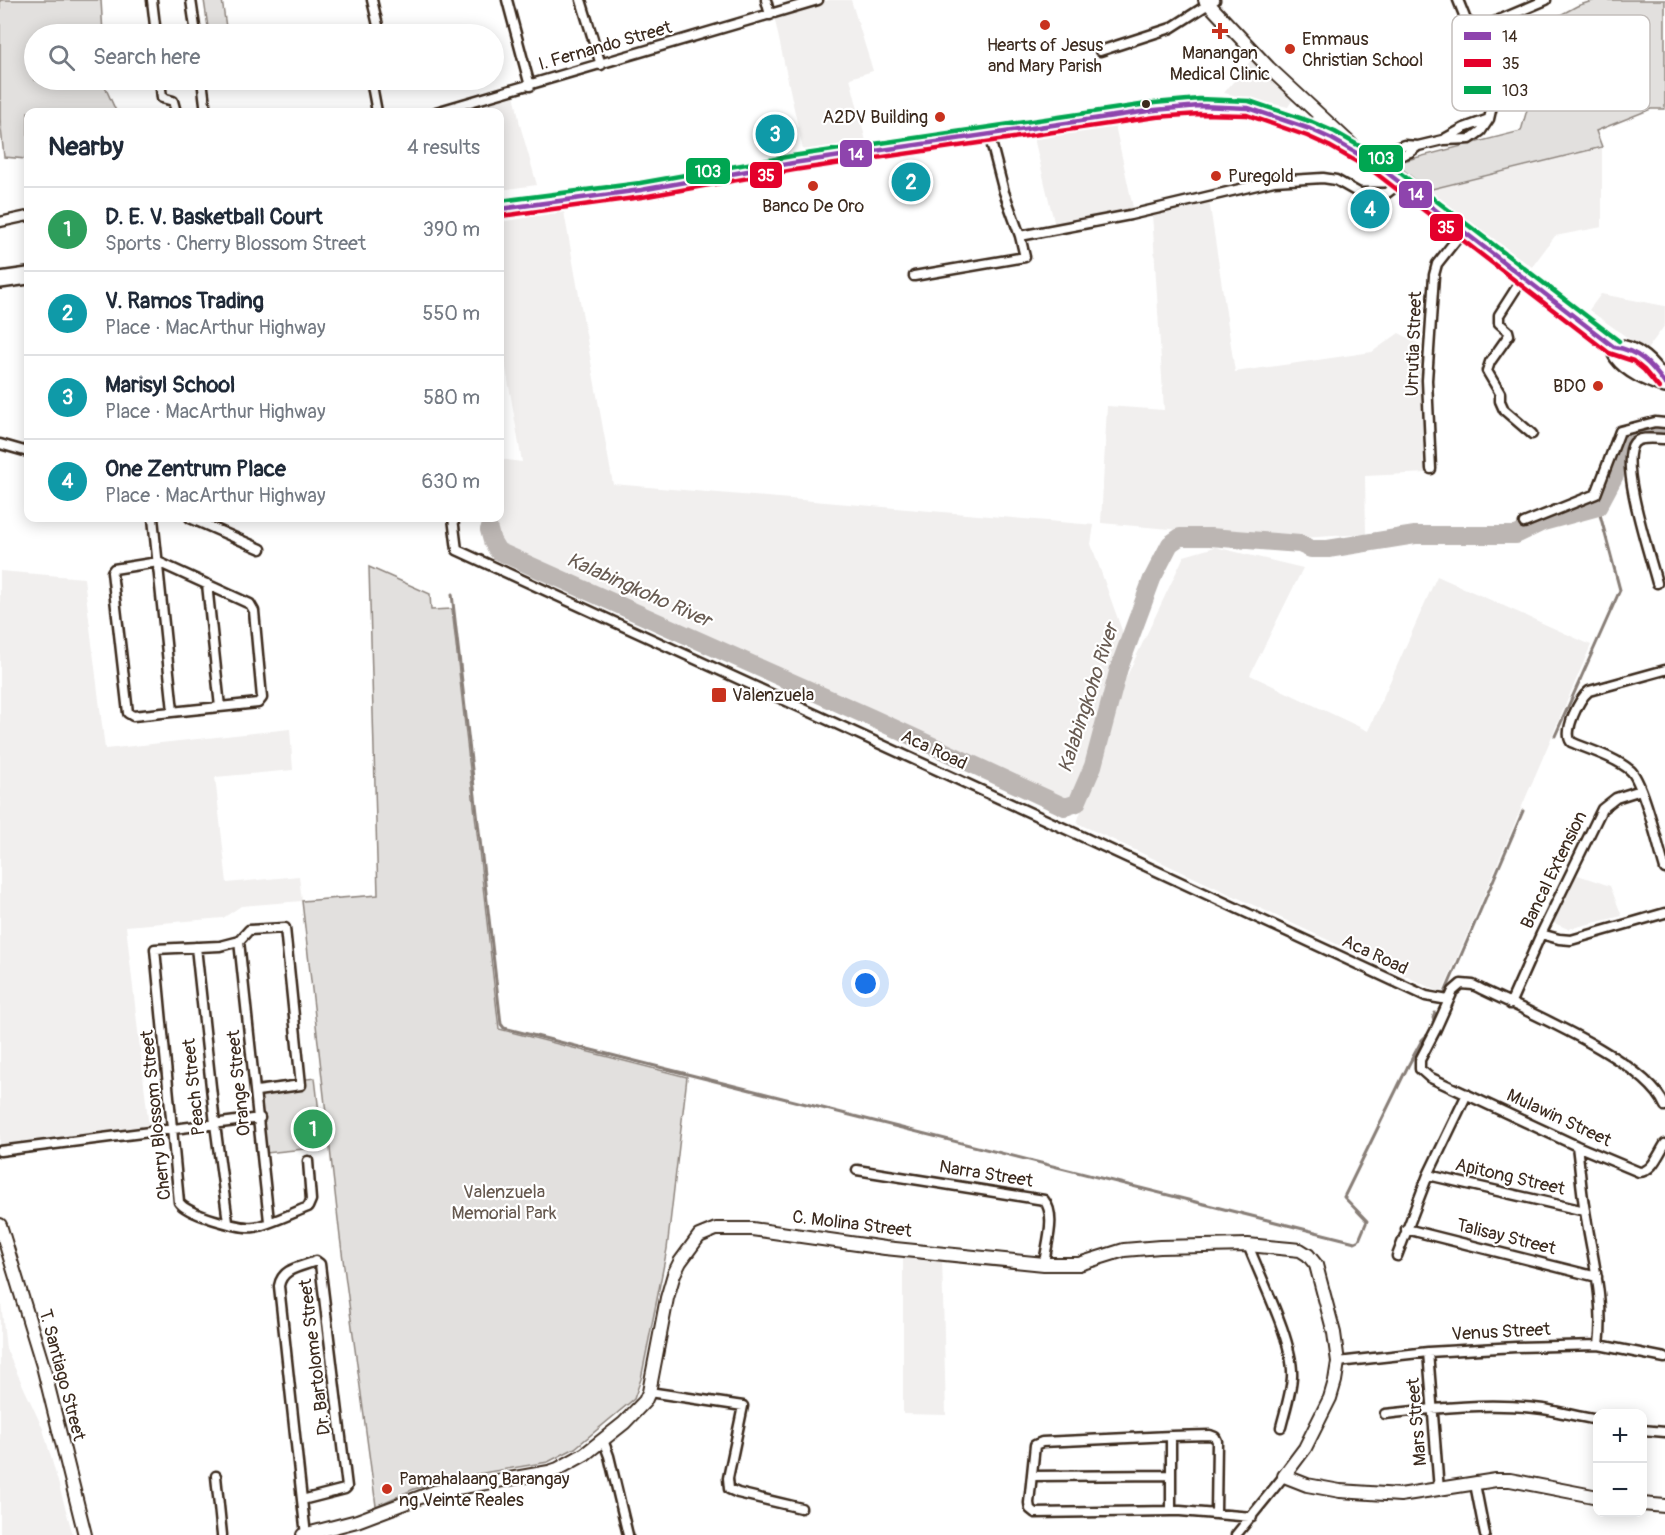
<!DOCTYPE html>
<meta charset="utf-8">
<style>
:root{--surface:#fff;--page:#f2f2f3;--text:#1f2937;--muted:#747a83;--line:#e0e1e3;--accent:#c8321e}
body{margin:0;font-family:Pangolin,sans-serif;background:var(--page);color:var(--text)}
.controls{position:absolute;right:18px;bottom:18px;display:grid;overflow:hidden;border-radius:12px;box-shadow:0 3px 15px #0003}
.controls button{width:54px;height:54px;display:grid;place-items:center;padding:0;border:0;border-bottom:2px solid var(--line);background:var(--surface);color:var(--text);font:30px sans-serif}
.you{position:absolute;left:866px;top:984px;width:21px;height:21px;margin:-15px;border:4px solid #fff;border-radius:50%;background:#1a73e8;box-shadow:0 0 0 9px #1a73e833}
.badge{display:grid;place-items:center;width:39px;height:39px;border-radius:50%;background:var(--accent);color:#fff;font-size:20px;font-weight:700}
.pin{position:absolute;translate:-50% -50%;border:3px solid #fff;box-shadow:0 2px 6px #0006}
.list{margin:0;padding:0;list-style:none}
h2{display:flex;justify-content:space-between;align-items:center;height:78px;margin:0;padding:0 24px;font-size:26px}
h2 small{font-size:20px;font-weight:400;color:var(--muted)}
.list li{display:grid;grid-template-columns:39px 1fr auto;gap:18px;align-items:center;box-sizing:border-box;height:84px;padding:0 24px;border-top:2px solid var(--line)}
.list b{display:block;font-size:22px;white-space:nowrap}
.list p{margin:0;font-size:20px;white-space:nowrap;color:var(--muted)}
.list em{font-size:20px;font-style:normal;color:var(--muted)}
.icon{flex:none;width:33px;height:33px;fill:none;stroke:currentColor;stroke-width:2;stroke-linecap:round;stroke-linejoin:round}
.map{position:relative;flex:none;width:1665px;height:1535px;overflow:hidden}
.search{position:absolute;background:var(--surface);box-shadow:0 3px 15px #0003;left:24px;top:24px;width:480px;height:66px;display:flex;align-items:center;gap:15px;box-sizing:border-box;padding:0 21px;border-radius:33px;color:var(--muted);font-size:22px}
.panel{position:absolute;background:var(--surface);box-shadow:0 3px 15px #0003;left:24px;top:108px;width:480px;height:414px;border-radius:12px}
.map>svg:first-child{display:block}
.built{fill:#f1efee}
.green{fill:#e2e0de;stroke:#8e857e;stroke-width:1.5}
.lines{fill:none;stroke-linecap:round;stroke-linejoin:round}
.stream{stroke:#887e77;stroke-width:3}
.river{stroke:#bcb6b3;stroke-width:18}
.street-casing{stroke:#3b2a1e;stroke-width:13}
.secondary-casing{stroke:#3b2a1e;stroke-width:16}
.highway-casing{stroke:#3b2a1e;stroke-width:20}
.street{stroke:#fff;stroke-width:8}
.secondary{stroke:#fff;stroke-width:12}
.highway{stroke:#fff;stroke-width:15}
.bus-1-casing{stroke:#fff;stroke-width:9}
.bus-2-casing{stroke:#fff;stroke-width:9}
.bus-3-casing{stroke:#fff;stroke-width:9}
.bus-1{stroke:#8e44ad;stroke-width:4.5}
.bus-2{stroke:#e4002b;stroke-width:4.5}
.bus-3{stroke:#00a651;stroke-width:4.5}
.poi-dot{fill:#c8321e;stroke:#fff;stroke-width:2}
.bus-dot{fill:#3b2a1e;stroke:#fff;stroke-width:2}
.labels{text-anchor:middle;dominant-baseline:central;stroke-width:4.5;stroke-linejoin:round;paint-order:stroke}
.poi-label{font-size:18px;fill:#3b2a1e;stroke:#fff;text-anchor:start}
.street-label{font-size:18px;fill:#3b2a1e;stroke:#fff}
.park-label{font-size:18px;fill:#65584e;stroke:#fff}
.water-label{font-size:20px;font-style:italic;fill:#685b52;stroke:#fff}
.key{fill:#fff;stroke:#c4bfbc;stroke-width:1.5}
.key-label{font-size:16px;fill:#3b2a1e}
.line-badge{stroke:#fff;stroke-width:2}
.badge-label{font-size:16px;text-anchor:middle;font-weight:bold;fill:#fff}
</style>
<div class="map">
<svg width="1665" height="1535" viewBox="0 0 1665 1535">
<rect width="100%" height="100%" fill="#fff"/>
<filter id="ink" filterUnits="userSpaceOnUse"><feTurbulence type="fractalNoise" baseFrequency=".0167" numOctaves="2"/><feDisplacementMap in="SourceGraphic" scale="12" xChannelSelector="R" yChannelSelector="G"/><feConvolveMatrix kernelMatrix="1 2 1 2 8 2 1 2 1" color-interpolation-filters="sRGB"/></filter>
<g filter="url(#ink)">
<path class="built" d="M829,0H851L873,71L850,78L866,141L803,150L774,16Z
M1252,59L1293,99L1288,107L1224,93Z
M514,93L520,125L537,185L500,190V112H489L487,101Z
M1115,125L1134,212L1055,226L1034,138Z
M1602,147V227L1555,236L1532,267L1428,190Z
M1209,200L1235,372L1372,352L1399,333L1423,346L1428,473L1365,476L1366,534L1284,539L1101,523L1107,406L1164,410L1152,213Z
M564,212L613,484L1094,525L1091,544L1124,636L1074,800L1065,803L500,548L487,518H500V459L522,462L500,333V222Z
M1601,294L1665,306V325L1646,351L1589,310Z
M1215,547L1303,568L1250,675L1368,731L1437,576L1591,645L1442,993L1077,823L1125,680L1184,556Z
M0,571L84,578L105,749L290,729L293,770L215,777L227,883L299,876L302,901L241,906L223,918L126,926L149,1128L0,1146Z
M1575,874L1610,886L1622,916L1568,929L1552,922Z
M903,1255L942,1257L946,1415L903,1414Z
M0,1293L6,1349L43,1429L73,1535H0Z"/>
<path class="green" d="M0,0H101L103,34H34V80H105L106,89L116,111L112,112H28V194L26,159L4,157L0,119Z
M204,0H222L227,34H209Z
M1595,0H1665V109H1651L1596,131L1602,147L1428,190L1395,163L1521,131L1532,92L1507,79L1504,56L1514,40L1577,6Z
M369,567L430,594L431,610L452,609L499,1029L687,1077L667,1249L641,1379L634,1399L575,1448L548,1462L460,1477L414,1489L376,1506L340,1237L302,901L378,895Z
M315,1078L323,1147L266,1153L258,1085Z"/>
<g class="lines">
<path class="stream" d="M493,555L498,551
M452,594L501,1024L504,1028L1355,1242L1359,1240L1367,1221L1344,1197L1408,1066L1422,1040L1426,1036L1430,1035
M1555,736L1620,590L1598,507
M1444,995L1523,811
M1435,1013L1433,1018L1436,1025"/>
<path class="river" d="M489,530L492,541L498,551L872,718L1065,807L1077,803L1093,766L1119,668L1152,579L1170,544L1180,537H1210L1300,544L1311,549H1328L1415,535H1516L1543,522L1598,507L1615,475L1617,451L1621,439L1630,436L1665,433"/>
<defs>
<path id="street" d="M152,0L156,34
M191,0L196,34
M372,0L380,34
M507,0L530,86
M581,0L601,65
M766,0L770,15
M1458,0L1466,20L1483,32
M1100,51L1171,28L1215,0
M160,80L162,98L173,101L176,112
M202,80L206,112
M371,80L377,112
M436,112L818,0
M1446,138L1464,128L1489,119
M1367,159L1404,145L1418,146L1443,140L1470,139L1481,131L1489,119L1493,102L1481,47L1484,31L1492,23L1546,0
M1377,165L1410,152L1418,146
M0,222L28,216
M1020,236L1130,215L1274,181L1323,178L1336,180L1359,193H1387L1400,183
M914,276L1025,257L1020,236L1004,192L989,134
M1524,276L1499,315V323L1508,331L1509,335L1490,362L1487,371L1500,393V401L1504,410L1532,434
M0,444L28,452
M1431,469L1427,380L1434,275L1437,264L1463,231
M153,518L173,711
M190,518L261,549
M453,518L457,550L1081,836L1426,996L1448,1000
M1524,523L1596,494L1620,431L1655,422L1665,423
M158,562L250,604L254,611L262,698L258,703L133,716L128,713L112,572L114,569Z
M1657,583C1651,559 1618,462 1634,443C1640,436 1656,439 1665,439
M207,584L220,707
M1665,670L1589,691C1579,699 1563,731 1571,742C1590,750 1614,757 1630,770C1643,780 1659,850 1665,869
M1541,934L1559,939L1571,940L1665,913
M239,941L269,1221
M196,947L215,1124L228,1222
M1510,1004L1541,934L1602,809L1616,798L1641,790
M257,1091L301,1085L285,928L249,930L239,941L220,946L155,949L179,1202C186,1214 240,1229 254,1227C266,1226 295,1212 308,1207L311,1200L308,1161
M1665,1106C1647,1060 1518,1008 1473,985L1461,984L1453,991L1435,1031L1420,1060V1069L1429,1077L1577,1146L1639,1172C1652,1172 1658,1155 1665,1144
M1577,1146C1580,1168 1581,1190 1585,1211C1592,1256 1605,1300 1599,1345
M0,1151L260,1118
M857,1170L1044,1200C1057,1216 1046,1245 1044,1264
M1428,1175L1585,1211
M1406,1229L1597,1277
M1248,1245C1261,1279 1294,1342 1292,1377C1291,1393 1285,1411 1281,1427
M1397,1256L1428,1175L1467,1094
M1428,1352L1439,1490
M1338,1362L1428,1352L1516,1347L1599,1345L1665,1358
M649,1392L743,1406L728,1478L729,1489L738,1493L801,1508
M1385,1414C1437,1408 1491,1402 1543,1409C1561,1412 1579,1417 1598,1420
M1642,1430L1665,1432
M1171,1436L1210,1435L1215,1437L1217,1441L1216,1513
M603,1440L609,1456L628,1535
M216,1476L222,1535
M1032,1476L1171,1475
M1475,1484L1485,1535
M302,1500L345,1489L347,1487L320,1264L316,1261C301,1267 282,1268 279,1286L302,1500L306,1535
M1171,1511V1436L1042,1442L1035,1445L1029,1503L1030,1509L1035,1513L1171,1511H1180L1252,1517
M1236,1535L1284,1476"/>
<path id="secondary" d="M1205,0L1269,68L1354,147
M0,1225L43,1366L85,1535
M1642,1504L1665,1506
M303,1535L357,1521L434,1492L549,1472L558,1469L585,1454L624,1423L645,1401L649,1392L667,1298L674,1274L680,1262L699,1236L716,1229H752L885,1248L1044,1264H1079L1124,1250L1160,1247L1248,1245L1290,1249L1300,1250L1308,1255L1316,1265L1334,1333L1338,1362L1335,1381L1330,1398L1305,1448L1284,1476L1307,1485L1340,1491L1400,1495L1496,1480H1510L1598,1497"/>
<path id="highway" d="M500,209L641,190L793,163L1155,110L1199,106L1248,108L1310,129L1332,139L1377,165L1607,341C1613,346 1614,351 1618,357C1628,371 1649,379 1665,385
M0,280L28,276
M1614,347C1637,348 1652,365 1665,384"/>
</defs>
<use href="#street" class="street-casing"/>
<use href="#secondary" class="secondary-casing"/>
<use href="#highway" class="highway-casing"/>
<use href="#street" class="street"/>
<use href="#secondary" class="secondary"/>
<use href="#highway" class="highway"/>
<defs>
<path id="bus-1" d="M500,209L641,190L793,163L1155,110L1199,106L1248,108L1310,129L1332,139L1377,165L1614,347C1638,350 1652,365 1665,384"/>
<path id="bus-2" d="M501,216L642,197L794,170L1156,117L1199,114L1247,115L1307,136L1329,146L1373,171L1609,353L1633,361L1644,370L1659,388"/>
<path id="bus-3" d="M500,201L640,183L792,156L1154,103L1199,99L1249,101L1312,122L1335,132L1382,159L1619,341"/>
</defs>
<use href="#bus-1" class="bus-1-casing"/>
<use href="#bus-2" class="bus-2-casing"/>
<use href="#bus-3" class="bus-3-casing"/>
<use href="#bus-1" class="bus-1"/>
<use href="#bus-2" class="bus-2"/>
<use href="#bus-3" class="bus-3"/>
</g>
</g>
<g class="poi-dot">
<circle cx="1045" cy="25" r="6"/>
<path d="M1217 22h6v6h6v6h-6v6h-6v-6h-6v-6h6z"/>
<circle cx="1290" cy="49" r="6"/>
<circle cx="940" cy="117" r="6"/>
<circle cx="1216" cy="176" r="6"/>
<circle cx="813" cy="186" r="6"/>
<circle cx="1598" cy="386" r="6"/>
<rect x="711" y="687" width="16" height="16" rx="3"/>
<circle cx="387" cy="1489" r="6"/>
</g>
<circle class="bus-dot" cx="1146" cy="104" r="5"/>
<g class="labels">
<g class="poi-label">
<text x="1302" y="39">Emmaus<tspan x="1302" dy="21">Christian School</tspan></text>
<text x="1045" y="45" text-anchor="middle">Hearts of Jesus<tspan x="1045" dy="21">and Mary Parish</tspan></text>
<text x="1220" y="53" text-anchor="middle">Manangan<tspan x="1220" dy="21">Medical Clinic</tspan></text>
<text x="928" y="117" text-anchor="end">A2DV Building</text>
<text x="1228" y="176">Puregold</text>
<text x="813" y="206" text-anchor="middle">Banco De Oro</text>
<text x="1586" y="386" text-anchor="end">BDO</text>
<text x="732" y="695">Valenzuela</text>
<text x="399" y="1479">Pamahalaang Barangay<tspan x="399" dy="21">ng Veinte Reales</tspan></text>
</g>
<g class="street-label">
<text transform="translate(605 46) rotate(-16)">I. Fernando Street</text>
<text transform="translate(1414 344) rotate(-88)">Urrutia Street</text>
<text transform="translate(934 750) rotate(25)">Aca Road</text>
<text transform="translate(1554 870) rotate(-64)">Bancal Extension</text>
<text transform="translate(1375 955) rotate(25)">Aca Road</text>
<text transform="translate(239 1083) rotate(-96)">Orange Street</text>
<text transform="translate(194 1087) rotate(-96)">Peach Street</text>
<text transform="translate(156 1115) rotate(-96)">Cherry Blossom Street</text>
<text transform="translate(1559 1118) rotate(25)">Mulawin Street</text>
<text transform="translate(986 1174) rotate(9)">Narra Street</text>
<text transform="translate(1510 1177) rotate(13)">Apitong Street</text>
<text transform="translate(852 1224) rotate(7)">C. Molina Street</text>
<text transform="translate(1506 1237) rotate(14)">Talisay Street</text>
<text transform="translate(1501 1332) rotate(-3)">Venus Street</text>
<text transform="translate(315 1357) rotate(-97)">Dr. Bartolome Street</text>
<text transform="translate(62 1375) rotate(75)">T. Santiago Street</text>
<text transform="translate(1417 1422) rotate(-95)">Mars Street</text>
</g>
<g class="park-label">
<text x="504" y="1192">Valenzuela<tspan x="504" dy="21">Memorial Park</tspan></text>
</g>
<g class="water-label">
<text transform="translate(639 590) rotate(24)">Kalabingkoho River</text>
<text transform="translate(1088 698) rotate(-72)">Kalabingkoho River</text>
</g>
</g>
<rect x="1452" y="15" width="198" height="96" rx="9" class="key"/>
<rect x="1464" y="32" width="27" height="8" fill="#8e44ad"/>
<rect x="1464" y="59" width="27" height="8" fill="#e4002b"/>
<rect x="1464" y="86" width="27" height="8" fill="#00a651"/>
<g class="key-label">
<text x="1502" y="42">14</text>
<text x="1502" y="69">35</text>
<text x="1502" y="96">103</text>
</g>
<g class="line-badge">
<rect x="839" y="139" width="34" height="29" rx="6" fill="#8e44ad"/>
<rect x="1358" y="144" width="46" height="29" rx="6" fill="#00a651"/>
<rect x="685" y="157" width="46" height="28" rx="6" fill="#00a651"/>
<rect x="749" y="161" width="34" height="28" rx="6" fill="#e4002b"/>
<rect x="1398" y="180" width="35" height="29" rx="6" fill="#8e44ad"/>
<rect x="1429" y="213" width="35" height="29" rx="6" fill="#e4002b"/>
</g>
<g class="badge-label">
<text x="856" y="160">14</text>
<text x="1381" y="164">103</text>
<text x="708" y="177">103</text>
<text x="766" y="181">35</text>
<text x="1416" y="200">14</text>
<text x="1446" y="233">35</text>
</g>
</svg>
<div class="controls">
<button>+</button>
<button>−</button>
</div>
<div class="you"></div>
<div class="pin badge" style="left:313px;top:1129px;background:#2e9e5b">1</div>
<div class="pin badge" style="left:911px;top:182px;background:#0f9aa8">2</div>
<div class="pin badge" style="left:775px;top:134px;background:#0f9aa8">3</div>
<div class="pin badge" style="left:1370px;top:209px;background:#0f9aa8">4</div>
<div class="search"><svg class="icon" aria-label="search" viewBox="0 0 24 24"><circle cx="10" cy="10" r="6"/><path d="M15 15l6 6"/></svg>Search here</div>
<section class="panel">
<h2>Nearby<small>4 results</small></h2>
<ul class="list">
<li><span class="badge" style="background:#2e9e5b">1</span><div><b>D. E. V. Basketball Court</b><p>Sports · Cherry Blossom Street</p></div><em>390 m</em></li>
<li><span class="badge" style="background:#0f9aa8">2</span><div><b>V. Ramos Trading</b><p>Place · MacArthur Highway</p></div><em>550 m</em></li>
<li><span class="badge" style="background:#0f9aa8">3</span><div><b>Marisyl School</b><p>Place · MacArthur Highway</p></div><em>580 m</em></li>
<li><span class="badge" style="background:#0f9aa8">4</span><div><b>One Zentrum Place</b><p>Place · MacArthur Highway</p></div><em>630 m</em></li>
</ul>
</section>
</div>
